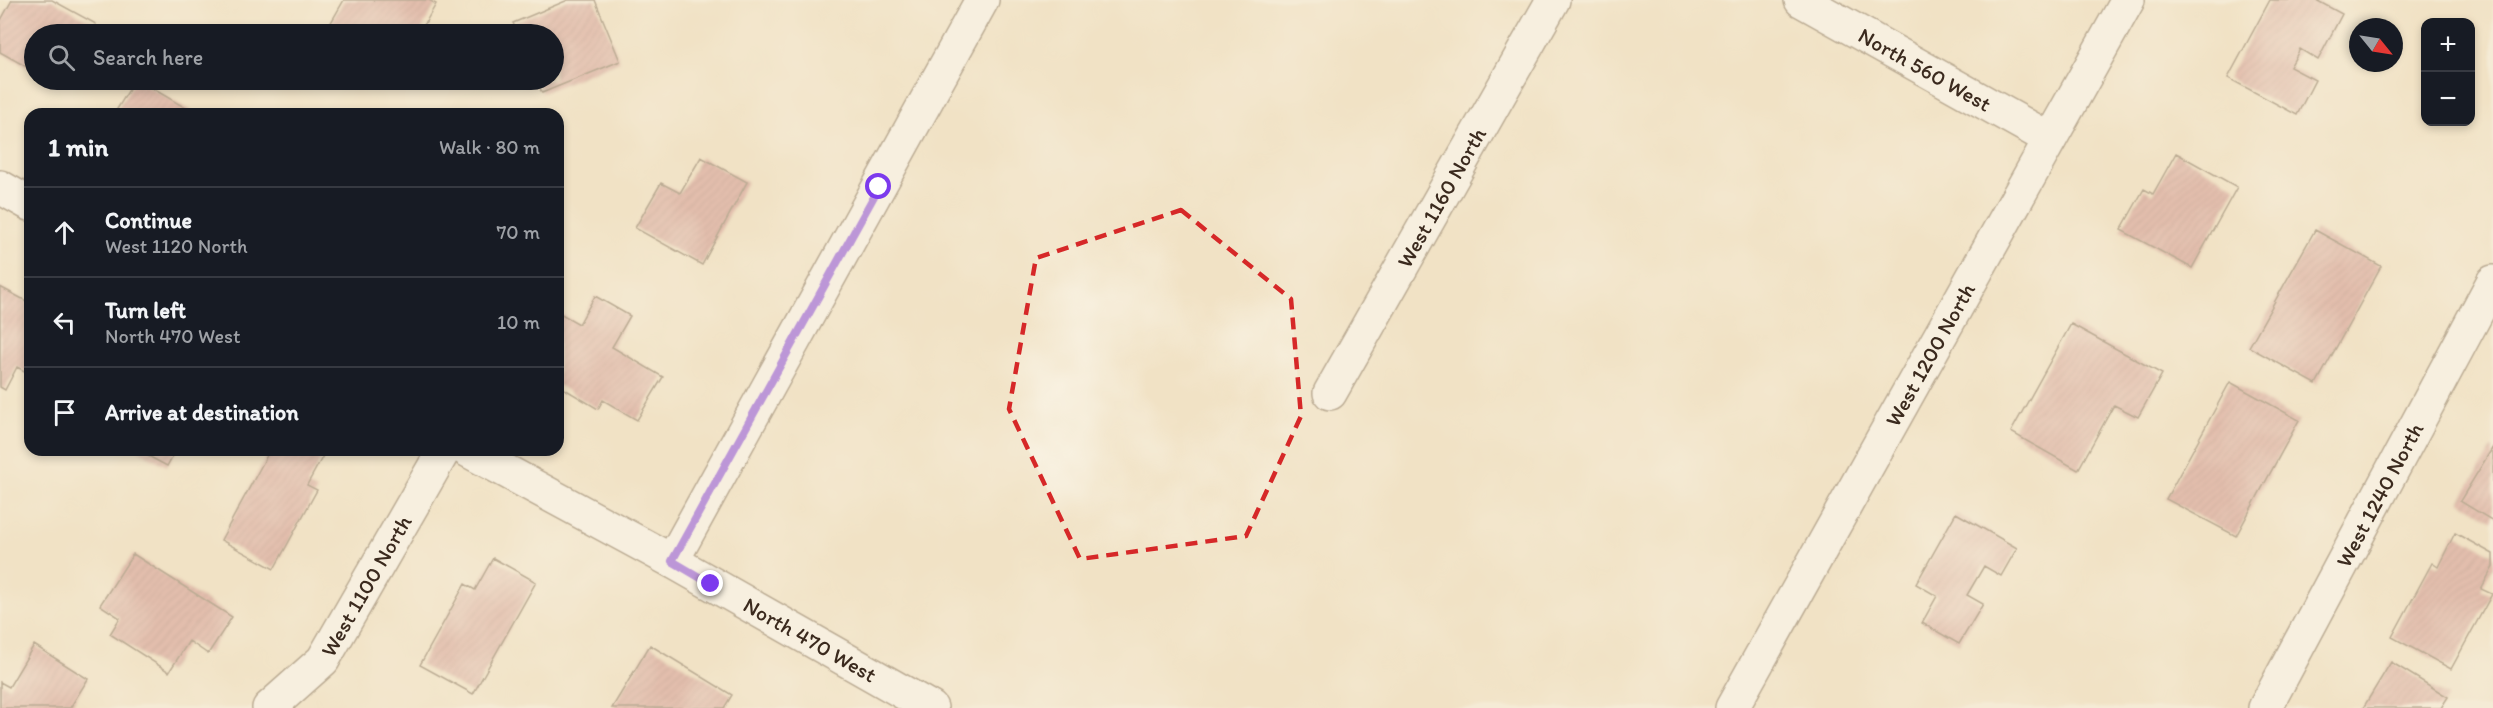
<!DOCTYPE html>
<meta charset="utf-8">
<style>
:root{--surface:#171b24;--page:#20242c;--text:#f1f3f6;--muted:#9ea1a6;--line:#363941}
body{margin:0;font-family:Itim,sans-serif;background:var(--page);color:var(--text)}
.controls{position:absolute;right:18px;top:18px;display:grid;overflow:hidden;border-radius:12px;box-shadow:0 3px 9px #0003}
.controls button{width:54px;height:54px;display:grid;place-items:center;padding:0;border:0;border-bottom:2px solid var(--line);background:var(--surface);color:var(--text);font:30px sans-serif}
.compass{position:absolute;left:2349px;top:18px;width:54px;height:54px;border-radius:50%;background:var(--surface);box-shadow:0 3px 9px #0003;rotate:120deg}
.stop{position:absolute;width:18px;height:18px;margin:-14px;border:4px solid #7c3aed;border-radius:50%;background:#fff}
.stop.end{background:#7c3aed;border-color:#fff;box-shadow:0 2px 6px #0008}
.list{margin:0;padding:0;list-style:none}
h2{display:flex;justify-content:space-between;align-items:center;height:78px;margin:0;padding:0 24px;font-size:26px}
h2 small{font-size:20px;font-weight:400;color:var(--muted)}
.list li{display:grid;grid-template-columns:39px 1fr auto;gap:18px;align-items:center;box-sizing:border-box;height:90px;padding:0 24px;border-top:2px solid var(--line)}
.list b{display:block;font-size:22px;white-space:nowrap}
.list p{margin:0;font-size:20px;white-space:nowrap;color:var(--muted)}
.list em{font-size:20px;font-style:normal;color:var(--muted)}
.icon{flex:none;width:33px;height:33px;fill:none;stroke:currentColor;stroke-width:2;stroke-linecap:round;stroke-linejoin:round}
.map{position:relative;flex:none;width:2493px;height:708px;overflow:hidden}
.search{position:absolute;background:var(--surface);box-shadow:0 3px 9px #0003;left:24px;top:24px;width:540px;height:66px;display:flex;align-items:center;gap:15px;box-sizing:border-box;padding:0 21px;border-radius:33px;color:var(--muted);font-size:22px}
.panel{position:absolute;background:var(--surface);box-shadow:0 3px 9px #0003;left:24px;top:108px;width:540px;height:348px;border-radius:18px}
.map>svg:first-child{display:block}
.building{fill:url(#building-hatch)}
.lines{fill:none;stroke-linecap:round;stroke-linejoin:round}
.minor-casing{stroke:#7b6a58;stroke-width:36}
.minor{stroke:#fff;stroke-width:33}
.route{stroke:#7c3aed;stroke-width:8}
.marked{fill:none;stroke:#d62828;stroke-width:4.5;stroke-dasharray:12 8;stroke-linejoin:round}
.labels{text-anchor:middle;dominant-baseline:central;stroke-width:4.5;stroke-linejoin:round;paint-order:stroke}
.street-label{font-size:22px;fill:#3b2a1e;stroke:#fbf7ec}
</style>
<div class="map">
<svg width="2493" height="708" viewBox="0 0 2493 708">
<defs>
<pattern id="building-hatch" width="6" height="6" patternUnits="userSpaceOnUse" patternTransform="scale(1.5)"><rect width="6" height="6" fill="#d29290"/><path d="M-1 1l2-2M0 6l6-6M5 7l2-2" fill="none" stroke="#ac7775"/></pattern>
</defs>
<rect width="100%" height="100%" fill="#fbf7ec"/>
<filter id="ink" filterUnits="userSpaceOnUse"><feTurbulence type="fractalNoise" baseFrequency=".0167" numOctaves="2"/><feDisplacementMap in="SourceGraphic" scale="12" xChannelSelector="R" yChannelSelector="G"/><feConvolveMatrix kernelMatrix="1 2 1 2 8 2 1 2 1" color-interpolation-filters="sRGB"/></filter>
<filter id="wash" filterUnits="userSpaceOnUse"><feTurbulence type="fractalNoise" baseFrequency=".008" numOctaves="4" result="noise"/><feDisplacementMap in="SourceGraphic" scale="24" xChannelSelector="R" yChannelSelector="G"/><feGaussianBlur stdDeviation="1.35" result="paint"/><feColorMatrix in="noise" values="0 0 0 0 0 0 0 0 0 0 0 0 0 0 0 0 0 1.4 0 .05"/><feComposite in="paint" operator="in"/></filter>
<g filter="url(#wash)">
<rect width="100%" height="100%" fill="#f1e2c5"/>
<g id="blocks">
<path class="building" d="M12,0H52L96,24L91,34H34V71L0,52V22Z
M344,0H429L436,4L419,34H327L325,33Z
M568,0H595L620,61L542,93L537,80H554V34H518L513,23Z
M2270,0H2316L2342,14L2318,60L2300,49L2290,67L2315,80L2297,115L2228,78Z
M135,80H138L196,114H114Z
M2176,153L2237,187L2192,268L2121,230L2144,189L2153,194Z
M701,157L747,182L702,265L635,228L661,183L680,193Z
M2315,230L2381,266L2316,384L2249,347Z
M0,287L30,303V374L17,367L5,390L0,387Z
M595,296L630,316L612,347L663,377L637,420L603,400L598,409L558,385V312L579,324Z
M2071,324L2162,374L2138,417L2114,405L2078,470L2011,432Z
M2230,382L2299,420L2236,536L2166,499Z
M2493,447V521L2460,501Z
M137,450H176L167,466Z
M270,450H321L325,452L307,485L317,490L274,569L221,540Z
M1956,513L2017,548L2001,576L1984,566L1967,595L1983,604L1959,644L1922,623L1937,596L1916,584Z
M2455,533L2493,554V567L2481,589L2492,594L2451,669L2392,637L2432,563L2438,567Z
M133,554L232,617L208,654L189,641L169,672L110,634L120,618L100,605Z
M493,558L536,582L473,694L420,665L465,584L475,590Z
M34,645L88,679L70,708H0V682L9,687Z
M650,645L732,695L724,708H612Z
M2391,662L2448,697L2441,708H2363Z"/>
</g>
</g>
<g filter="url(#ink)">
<use href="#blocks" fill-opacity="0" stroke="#7b6a58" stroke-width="1.5"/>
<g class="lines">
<defs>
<g id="minor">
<path id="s1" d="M1801,0L2050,139"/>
<path d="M0,187L30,204"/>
<path id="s2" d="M1330,393L1553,0"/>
<path id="s3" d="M467,450L672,561L931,708"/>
<path d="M672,561L982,0"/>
<path id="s4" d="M269,708L323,660L444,450"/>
<path id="s5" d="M1732,708L2128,0"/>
<path id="s6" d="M2265,708L2493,282"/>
</g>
</defs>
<use href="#minor" class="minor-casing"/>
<use href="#minor" class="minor"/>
</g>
</g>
<g class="lines" filter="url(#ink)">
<path class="route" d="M711,584L672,561L879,187"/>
</g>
<path d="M0 0H2493V708H0ZM1181,210L1291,299L1301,416L1246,536L1080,559L1009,409L1036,258Z" fill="#f1e2c5" fill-opacity=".55" fill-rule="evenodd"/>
<path class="marked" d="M1181,210L1291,299L1301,416L1246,536L1080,559L1009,409L1036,258Z"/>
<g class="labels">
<g class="street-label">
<text stroke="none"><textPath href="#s1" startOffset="142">North 560 West</textPath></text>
<text stroke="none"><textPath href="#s2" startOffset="225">West 1160 North</textPath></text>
<text stroke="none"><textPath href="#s5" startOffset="405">West 1200 North</textPath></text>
<text stroke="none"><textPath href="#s6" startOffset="242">West 1240 North</textPath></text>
<text stroke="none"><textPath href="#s4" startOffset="158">West 1100 North</textPath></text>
<text stroke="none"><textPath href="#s3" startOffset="392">North 470 West</textPath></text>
</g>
</g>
</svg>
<div class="controls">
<button>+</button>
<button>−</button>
</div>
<svg class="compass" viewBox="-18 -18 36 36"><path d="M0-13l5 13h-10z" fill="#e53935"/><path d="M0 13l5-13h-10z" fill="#9ea1a6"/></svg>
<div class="stop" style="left:879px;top:187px"></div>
<div class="stop end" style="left:711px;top:584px"></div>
<div class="search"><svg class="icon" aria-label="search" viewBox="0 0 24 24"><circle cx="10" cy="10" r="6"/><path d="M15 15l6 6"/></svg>Search here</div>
<section class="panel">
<h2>1 min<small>Walk · 80 m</small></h2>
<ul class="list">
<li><svg class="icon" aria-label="ahead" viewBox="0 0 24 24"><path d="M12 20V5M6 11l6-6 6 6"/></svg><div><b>Continue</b><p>West 1120 North</p></div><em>70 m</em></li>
<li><svg class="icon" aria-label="left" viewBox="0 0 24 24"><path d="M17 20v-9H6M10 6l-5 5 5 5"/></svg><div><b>Turn left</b><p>North 470 West</p></div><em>10 m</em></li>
<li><svg class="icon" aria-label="arrive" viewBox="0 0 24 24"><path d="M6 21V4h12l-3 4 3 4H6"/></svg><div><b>Arrive at destination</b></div></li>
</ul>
</section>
</div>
